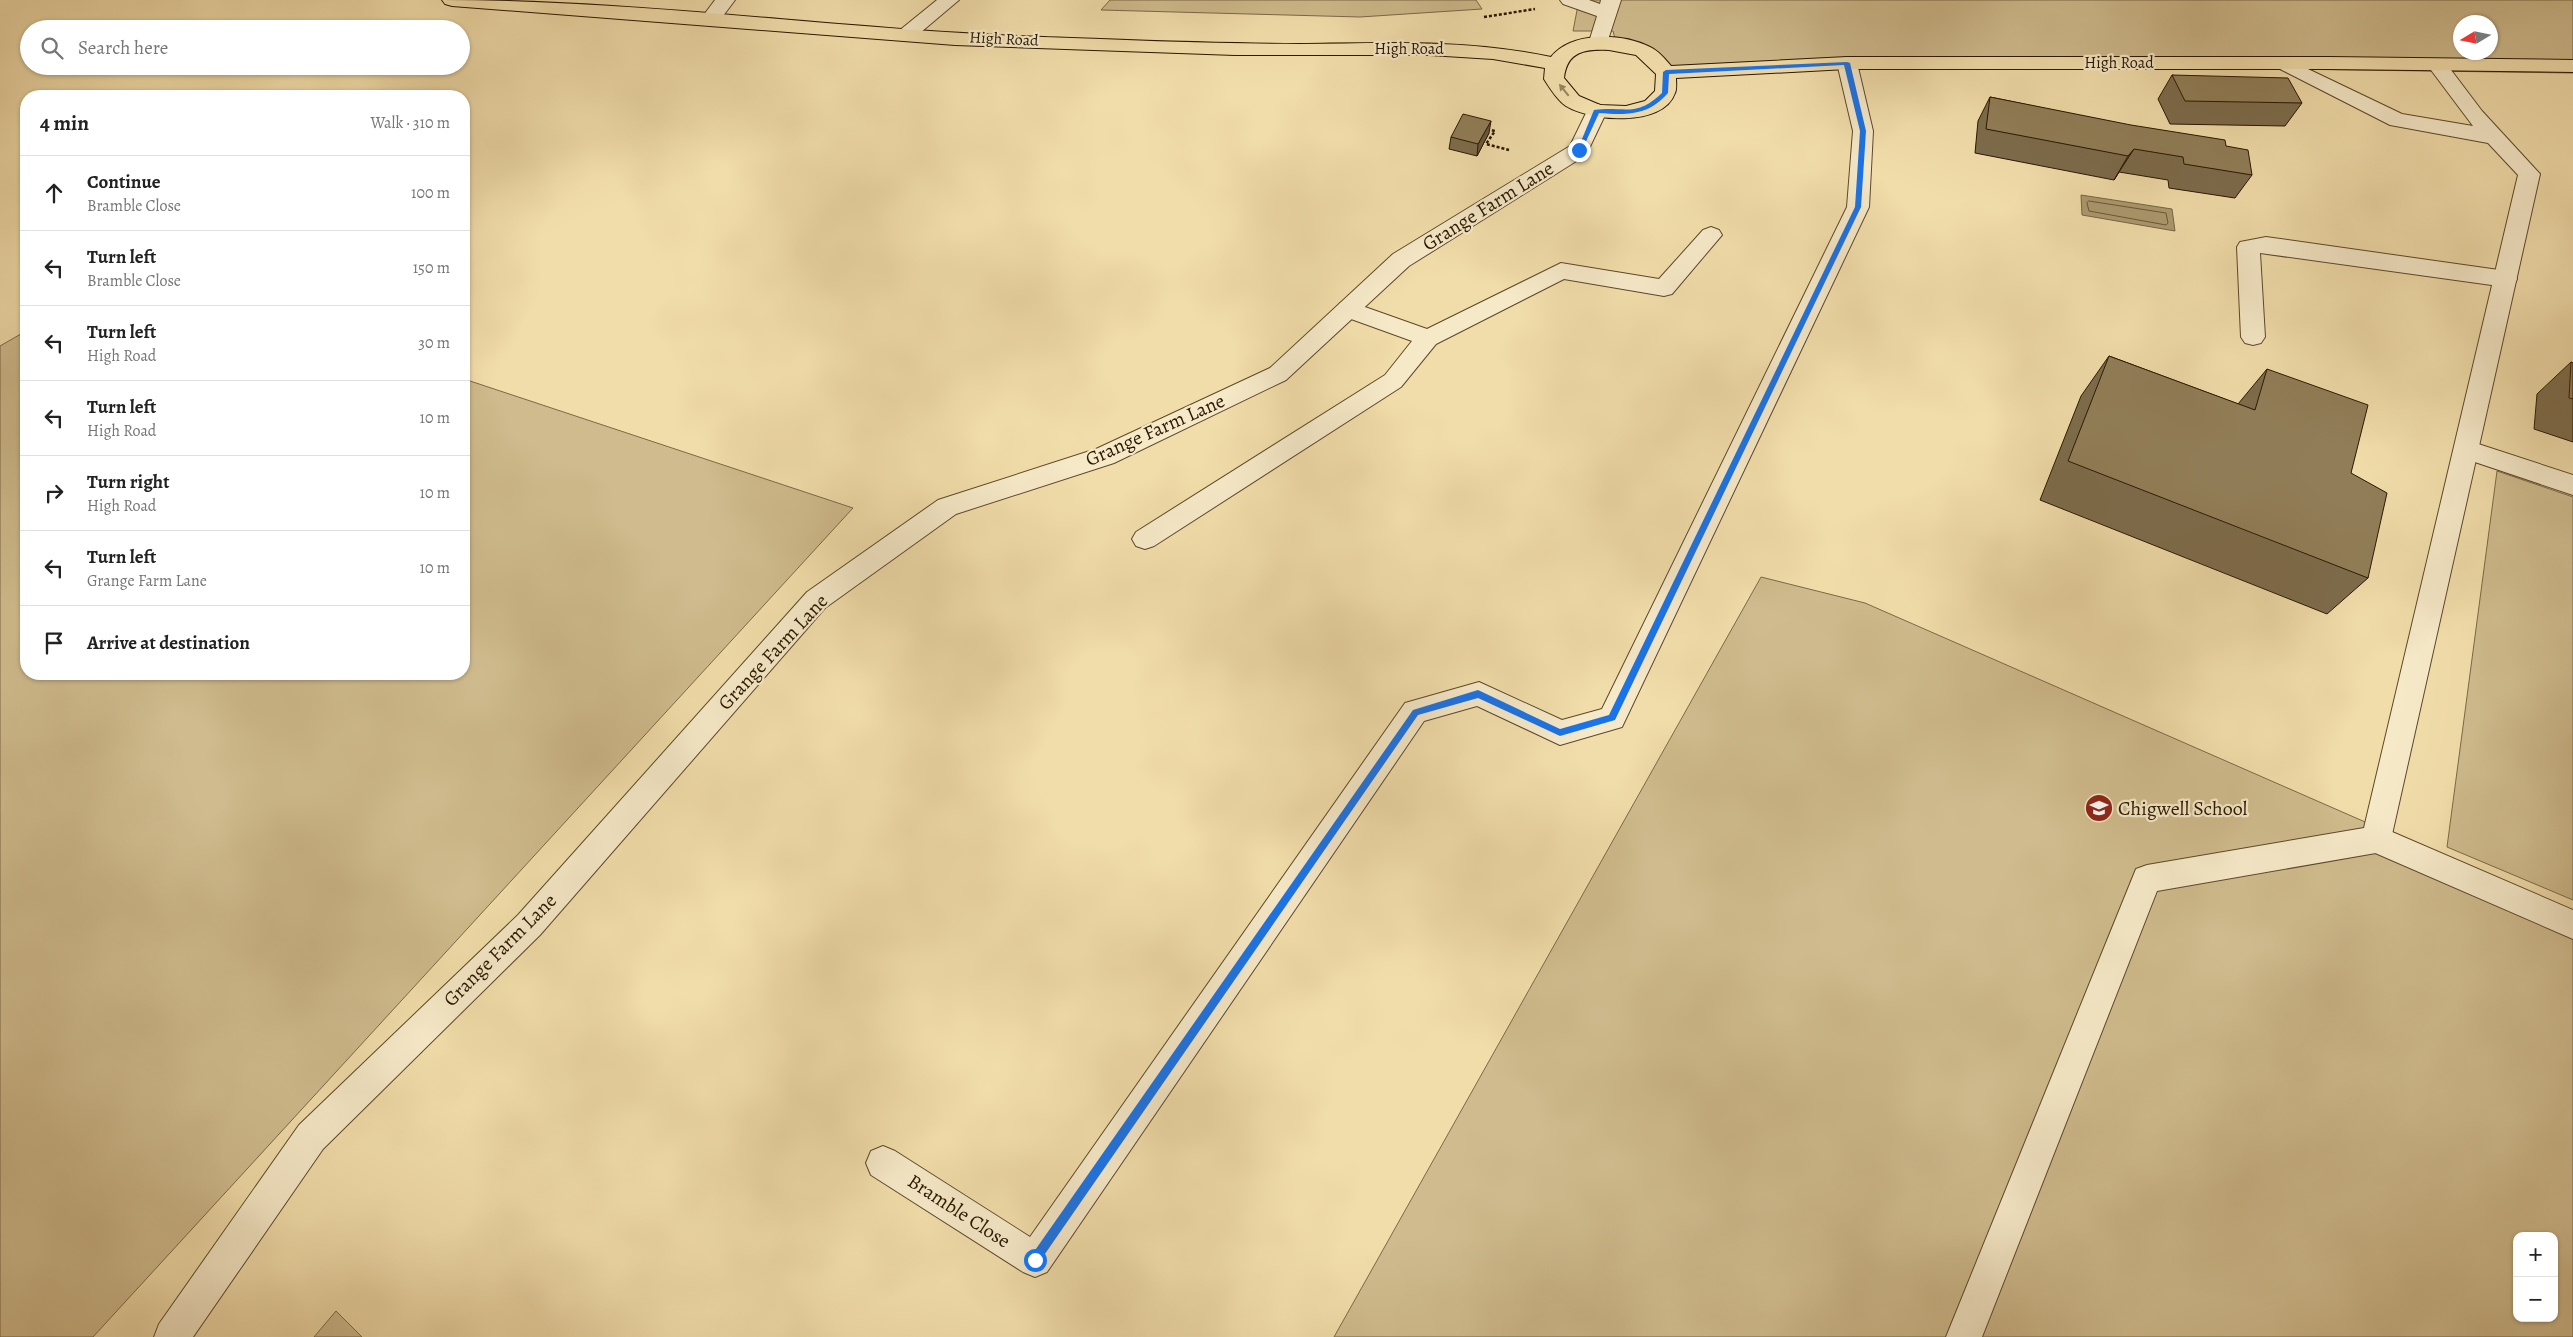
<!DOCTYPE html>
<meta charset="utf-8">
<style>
:root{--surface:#fff;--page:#f2f2f2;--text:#222;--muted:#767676;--line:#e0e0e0}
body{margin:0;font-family:Alegreya,serif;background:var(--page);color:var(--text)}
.controls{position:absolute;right:15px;bottom:15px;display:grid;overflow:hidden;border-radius:10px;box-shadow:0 1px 4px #0004}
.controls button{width:45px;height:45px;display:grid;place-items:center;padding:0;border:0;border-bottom:1px solid var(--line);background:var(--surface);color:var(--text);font:25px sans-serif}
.compass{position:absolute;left:2453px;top:15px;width:45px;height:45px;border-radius:50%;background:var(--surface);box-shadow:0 1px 4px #0004;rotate:260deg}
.stop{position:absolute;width:15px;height:15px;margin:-11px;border:4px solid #1a73e8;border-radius:50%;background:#fff}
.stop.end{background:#1a73e8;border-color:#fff;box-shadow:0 1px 5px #0008}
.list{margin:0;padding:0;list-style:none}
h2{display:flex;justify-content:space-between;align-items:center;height:65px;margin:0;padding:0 20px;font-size:21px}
h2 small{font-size:16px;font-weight:400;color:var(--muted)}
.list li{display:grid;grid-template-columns:32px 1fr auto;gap:15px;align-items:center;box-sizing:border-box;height:75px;padding:0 20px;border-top:1px solid var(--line)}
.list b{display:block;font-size:19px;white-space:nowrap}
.list p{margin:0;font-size:16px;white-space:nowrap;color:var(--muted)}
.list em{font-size:16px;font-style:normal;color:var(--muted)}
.icon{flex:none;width:28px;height:28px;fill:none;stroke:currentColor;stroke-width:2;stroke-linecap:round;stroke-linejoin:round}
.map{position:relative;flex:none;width:2573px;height:1337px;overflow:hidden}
.search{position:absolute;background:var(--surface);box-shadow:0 1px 4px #0004;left:20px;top:20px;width:450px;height:55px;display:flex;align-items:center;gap:12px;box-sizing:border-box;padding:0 18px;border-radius:28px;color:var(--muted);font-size:19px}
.panel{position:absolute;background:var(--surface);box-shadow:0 1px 4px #0004;left:20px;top:90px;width:450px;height:590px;border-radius:20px}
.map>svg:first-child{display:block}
.green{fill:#cfbb8d;stroke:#7c6946;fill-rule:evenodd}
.water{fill:#ad9a70;stroke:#796643}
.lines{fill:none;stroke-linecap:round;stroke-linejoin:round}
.shore{stroke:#6c5838;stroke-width:1}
.lane-casing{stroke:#5c482a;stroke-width:2}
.street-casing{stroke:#5c482a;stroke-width:2}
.primary-casing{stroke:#2a1700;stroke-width:2}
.path{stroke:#2a1700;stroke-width:2.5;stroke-dasharray:3 2;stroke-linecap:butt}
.lane{fill:#f6e9c8;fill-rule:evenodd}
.street{fill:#f6e9c8;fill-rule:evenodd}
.primary{fill:#f1ddaa;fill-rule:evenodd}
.wall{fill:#7d6c4c;stroke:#2a1700}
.shaded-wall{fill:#66583e;stroke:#2a1700}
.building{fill:#917e58;stroke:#2a1700}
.oneway{fill:#97845e}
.route{fill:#1a73e8}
.labels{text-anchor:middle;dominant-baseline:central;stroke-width:4.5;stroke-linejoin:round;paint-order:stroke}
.far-street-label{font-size:16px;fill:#2a1700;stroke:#f6e9c8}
.street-label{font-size:20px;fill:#2a1700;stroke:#f6e9c8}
.poi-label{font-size:20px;fill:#2a1700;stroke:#f6e9c8;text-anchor:start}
</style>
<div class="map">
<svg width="2573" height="1337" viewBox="0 0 2573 1337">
<rect width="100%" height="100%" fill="#f1ddaa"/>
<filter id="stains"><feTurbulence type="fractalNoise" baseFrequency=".004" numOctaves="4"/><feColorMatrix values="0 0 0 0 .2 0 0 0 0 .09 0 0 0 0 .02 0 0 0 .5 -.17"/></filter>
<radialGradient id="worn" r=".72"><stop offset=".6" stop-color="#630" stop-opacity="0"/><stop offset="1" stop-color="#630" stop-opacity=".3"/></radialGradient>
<path class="green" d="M1110,0H1476L1482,9L1360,17L1101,10Z
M1579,0H2573V73L1847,63L1666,72L1616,43L1613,31H1573ZM2460,22H2490V52H2460Z
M26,331V674H464V379L853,508L93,1337H0V346Z
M2497,471L2573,497V900L2447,847Z
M1761,577L1865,603L2573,913V1337H1334ZM2517,1236H2554V1318H2517Z
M336,1311L362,1337H314Z"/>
<path class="water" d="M2081,195L2172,209L2175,231L2082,215Z"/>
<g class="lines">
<path class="shore" d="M2089,201L2166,213L2168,223L2166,225L2089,211L2087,203Z"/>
<defs>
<path id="lane" d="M715,0H735L717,24H703L700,20Z
M1560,0H1589L1600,4L1601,0H1621L1606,46H1592L1589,42L1597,16L1563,4Z
M1711,227L1719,230L1722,235L1672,294L1664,296L1564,279L1436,344L1401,387L1154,546L1145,549L1136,546L1132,539L1136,532L1385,375L1412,341L1340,315L1336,309L1340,303L1348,301L1427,329L1561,263L1659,279L1703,230Z
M2266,237L2506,271L2514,273L2517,279L2514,285L2506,287L2260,253L2265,337L2261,343L2253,345L2245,343L2241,337L2237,247L2240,242Z
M2466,440L2573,475V495L2457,456L2454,449L2457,442Z
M2376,825L2573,910V939L2366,849L2361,839L2366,829Z"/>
<path id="street" d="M937,0H959L914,38H900L897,34L900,30Z
M1847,57L1854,59L1857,63L1873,131L1869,207L1622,727L1560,745L1477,706L1424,721L1047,1272L1035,1277L1023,1272L871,1175L866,1163L871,1151L883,1146L895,1151L1030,1237L1405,703L1479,682L1562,720L1602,709L1847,207L1853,131L1837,63L1840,59Z
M2283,57L2402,114L2473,126L2428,66L2431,62L2438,60L2445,62L2482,111L2540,174L2391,839L2386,849L2376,853L2157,891L1982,1337H1946L2136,869L2147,865L2364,828L2518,175L2488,143L2390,125L2276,67L2273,63L2276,59Z
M1597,104L1604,106L1607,111L1586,155L1409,266L1286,380L1114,463L956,514L825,608L540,935L323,1149L193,1337H154L159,1324L299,1125L518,915L807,592L938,500L1096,449L1270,368L1393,254L1570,146L1587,111L1590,106Z"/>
<path id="primary" d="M442,0C643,0 843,30 1044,37C1129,40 1215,44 1300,44C1385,43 1468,39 1551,57C1572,31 1622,33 1650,47C1659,51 1665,59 1671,66L1847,57H2329L2573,60V72L2329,69H1847L1676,78C1676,82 1677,89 1675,93C1663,128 1590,121 1566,106C1558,101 1549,87 1544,79L1545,68L1493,59L1429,55H1235L955,45L452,6L445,4ZM1609,50L1636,55L1656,74L1655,91L1645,101L1626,106L1600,105L1579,96L1564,78C1567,51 1585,49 1609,50Z"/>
</defs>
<use href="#lane" class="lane-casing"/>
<use href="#street" class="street-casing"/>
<use href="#primary" class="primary-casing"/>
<path class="path" d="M1484,17L1535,9
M1487,129L1495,131L1486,144L1509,150"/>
<use href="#lane" class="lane"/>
<use href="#street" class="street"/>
<use href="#primary" class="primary"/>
</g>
<path class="wall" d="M2172,75L2302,103L2285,126L2170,124L2158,99Z
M1990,97L2226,146L2252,175L2235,198L2169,188L2168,180L2119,172L2114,180L1975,153L1978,121Z
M1489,133L1477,156L1449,149L1451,137Z
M2109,356L2238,404L2267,369L2351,473L2368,578L2327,614L2040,500L2081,396Z
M2571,362L2573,363V442L2534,429L2537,394Z"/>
<path class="shaded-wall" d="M1491,121L1489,133L1477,156L1478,144Z
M2134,149L2119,172L2114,180L2128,156Z"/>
<path class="building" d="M2172,75L2288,78L2302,103L2185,101Z
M1990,97L2131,125L2225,140L2226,146L2248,150L2252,175L2184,164L2183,157L2134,149L2128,156L1986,129Z
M1463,114L1491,121L1478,144L1451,137Z
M2109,356L2255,410L2267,369L2368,405L2351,473L2387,493L2368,578L2068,461Z
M2571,362L2573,363V399L2569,398Z"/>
<defs><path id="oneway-solid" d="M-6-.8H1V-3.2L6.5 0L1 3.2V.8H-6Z" transform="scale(1.25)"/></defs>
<use class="oneway" href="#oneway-solid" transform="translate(1564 90) rotate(-129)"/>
<path class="route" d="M1847,62L1850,63L1866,131L1861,207L1615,720L1560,736L1478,698L1418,715L1038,1264H1031V1256L1413,710L1478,690L1560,729L1609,715L1855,207L1860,131L1844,65L1669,74L1668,93C1648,116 1627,115 1599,113L1582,150L1577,151L1594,110C1625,106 1636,118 1662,93L1663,72L1666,70Z"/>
<defs>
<symbol id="school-disc" viewBox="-11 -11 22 22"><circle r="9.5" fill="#8f2418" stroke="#f6e9c8"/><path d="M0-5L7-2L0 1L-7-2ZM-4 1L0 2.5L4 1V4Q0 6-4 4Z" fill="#fff"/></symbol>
</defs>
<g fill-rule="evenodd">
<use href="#school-disc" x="2083" y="792" width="32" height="32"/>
</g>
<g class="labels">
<g class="far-street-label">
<text transform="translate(1004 39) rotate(3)">High Road</text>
<text x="1409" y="49">High Road</text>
<text x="2119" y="63">High Road</text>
</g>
<g class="street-label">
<text transform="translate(1488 206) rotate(-32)">Grange Farm Lane</text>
<text transform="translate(1155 430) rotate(-24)">Grange Farm Lane</text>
<text transform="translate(773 652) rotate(-47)">Grange Farm Lane</text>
<text transform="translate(500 950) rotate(-45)">Grange Farm Lane</text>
<text transform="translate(959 1211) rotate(33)">Bramble Close</text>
</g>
<g class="poi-label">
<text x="2118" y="808">Chigwell School</text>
</g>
</g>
<rect width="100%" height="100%" filter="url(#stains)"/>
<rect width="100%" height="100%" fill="url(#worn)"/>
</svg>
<div class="controls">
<button>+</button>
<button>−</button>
</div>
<svg class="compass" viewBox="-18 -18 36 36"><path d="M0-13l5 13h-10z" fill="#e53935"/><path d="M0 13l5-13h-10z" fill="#767676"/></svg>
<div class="stop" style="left:1035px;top:1260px"></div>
<div class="stop end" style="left:1579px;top:150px"></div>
<div class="search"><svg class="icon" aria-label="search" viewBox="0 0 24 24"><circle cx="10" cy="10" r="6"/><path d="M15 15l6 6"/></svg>Search here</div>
<section class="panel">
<h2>4 min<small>Walk · 310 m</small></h2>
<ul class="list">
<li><svg class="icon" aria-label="ahead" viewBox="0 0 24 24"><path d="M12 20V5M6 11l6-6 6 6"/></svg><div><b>Continue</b><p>Bramble Close</p></div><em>100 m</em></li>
<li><svg class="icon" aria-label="left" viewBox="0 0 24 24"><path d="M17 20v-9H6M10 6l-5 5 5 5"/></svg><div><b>Turn left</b><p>Bramble Close</p></div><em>150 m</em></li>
<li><svg class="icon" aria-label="left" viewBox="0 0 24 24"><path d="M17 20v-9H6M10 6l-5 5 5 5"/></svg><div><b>Turn left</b><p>High Road</p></div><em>30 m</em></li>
<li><svg class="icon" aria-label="left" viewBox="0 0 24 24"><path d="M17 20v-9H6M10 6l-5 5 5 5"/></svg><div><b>Turn left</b><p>High Road</p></div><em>10 m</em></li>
<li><svg class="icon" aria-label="right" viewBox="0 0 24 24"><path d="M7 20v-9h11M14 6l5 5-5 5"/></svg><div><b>Turn right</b><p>High Road</p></div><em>10 m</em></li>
<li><svg class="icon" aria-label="left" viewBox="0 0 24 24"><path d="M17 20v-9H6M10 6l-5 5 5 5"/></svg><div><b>Turn left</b><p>Grange Farm Lane</p></div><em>10 m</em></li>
<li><svg class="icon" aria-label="arrive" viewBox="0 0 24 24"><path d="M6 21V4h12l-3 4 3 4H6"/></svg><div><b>Arrive at destination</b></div></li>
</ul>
</section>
</div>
